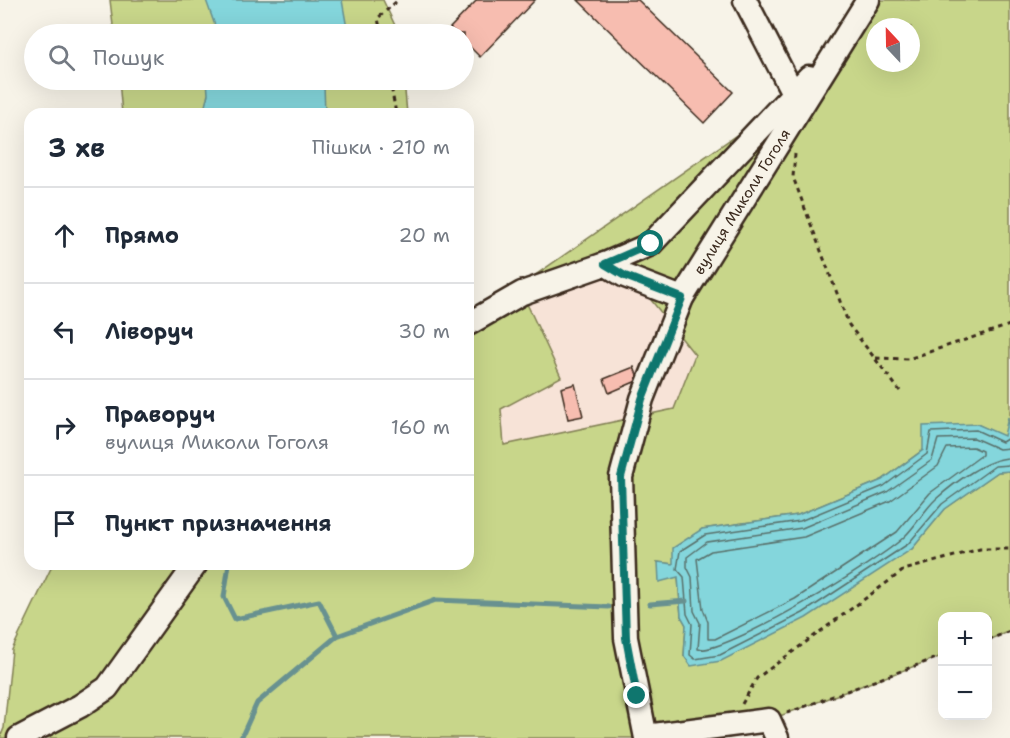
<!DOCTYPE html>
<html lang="uk">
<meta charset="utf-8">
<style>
:root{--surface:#fff;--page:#f2f2f3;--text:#1f2937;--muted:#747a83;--line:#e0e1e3}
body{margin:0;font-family:"Shantell Sans",sans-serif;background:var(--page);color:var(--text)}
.controls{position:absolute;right:18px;bottom:18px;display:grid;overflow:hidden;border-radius:12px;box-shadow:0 6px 24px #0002}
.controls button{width:54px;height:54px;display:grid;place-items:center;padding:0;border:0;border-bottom:2px solid var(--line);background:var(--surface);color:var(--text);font:30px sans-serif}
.compass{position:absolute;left:866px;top:18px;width:54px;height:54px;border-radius:50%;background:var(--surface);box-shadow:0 6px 24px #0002;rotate:338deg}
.stop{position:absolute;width:18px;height:18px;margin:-14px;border:4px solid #0f766e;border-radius:50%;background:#fff}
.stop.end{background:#0f766e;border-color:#fff;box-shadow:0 2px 6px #0008}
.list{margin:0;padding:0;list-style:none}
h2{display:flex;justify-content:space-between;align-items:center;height:78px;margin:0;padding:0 24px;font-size:26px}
h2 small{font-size:20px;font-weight:400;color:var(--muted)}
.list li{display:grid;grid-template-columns:39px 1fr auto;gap:18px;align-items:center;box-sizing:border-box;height:96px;padding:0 24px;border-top:2px solid var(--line)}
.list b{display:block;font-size:22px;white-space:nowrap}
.list p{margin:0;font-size:20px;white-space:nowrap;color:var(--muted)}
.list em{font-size:20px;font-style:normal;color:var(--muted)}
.icon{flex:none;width:33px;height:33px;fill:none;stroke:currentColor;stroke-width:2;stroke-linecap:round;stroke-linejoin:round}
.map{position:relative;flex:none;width:1010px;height:738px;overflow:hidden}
.search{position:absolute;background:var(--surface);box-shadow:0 6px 24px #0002;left:24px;top:24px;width:450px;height:66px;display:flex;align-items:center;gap:15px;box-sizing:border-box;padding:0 21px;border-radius:33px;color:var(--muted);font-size:22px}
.panel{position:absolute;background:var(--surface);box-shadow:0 6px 24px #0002;left:24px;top:108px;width:450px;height:462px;border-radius:18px}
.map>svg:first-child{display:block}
.built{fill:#f7e3d7}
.green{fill:#c8d68a;stroke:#828054;stroke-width:1.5;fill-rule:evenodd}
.water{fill:#84d6dc;stroke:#679190;stroke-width:1.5}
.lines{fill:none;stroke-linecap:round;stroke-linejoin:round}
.shore{stroke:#586f6a;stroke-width:1.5}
.stream{stroke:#679190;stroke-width:5}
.building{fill:#f7bdb0;stroke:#3b2a1e;stroke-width:1.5}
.minor-casing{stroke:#3b2a1e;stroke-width:27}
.path{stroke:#3b2a1e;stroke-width:3;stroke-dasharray:4.5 4.5;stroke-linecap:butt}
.minor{stroke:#f7f3e8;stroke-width:22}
.route{stroke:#0f766e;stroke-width:8}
.labels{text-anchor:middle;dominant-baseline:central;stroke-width:4.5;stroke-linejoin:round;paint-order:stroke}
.street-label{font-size:15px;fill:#3b2a1e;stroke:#f7f3e8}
</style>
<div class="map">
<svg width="1010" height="738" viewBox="0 0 1010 738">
<rect width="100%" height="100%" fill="#f7f3e8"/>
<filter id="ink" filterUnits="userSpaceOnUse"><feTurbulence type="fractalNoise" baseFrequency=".0167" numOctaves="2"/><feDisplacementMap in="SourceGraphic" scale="12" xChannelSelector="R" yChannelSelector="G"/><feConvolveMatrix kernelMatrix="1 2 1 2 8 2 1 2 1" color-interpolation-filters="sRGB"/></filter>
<g filter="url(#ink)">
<path class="built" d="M605,264L647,295L695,355L674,409L504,445L501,409L561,377L522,293Z"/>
<path class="green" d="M110,0H383L399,34H114Z
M868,0H1010V418L1004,437L977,424L923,450L882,480L798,515L702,529L673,564L658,562L678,577L681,616L686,625L684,656L912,549L945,509L998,472L1010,471V631L988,640V616H942V656L769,720L729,738H0L4,728L12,650L53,564H468V322L794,95ZM875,27H911V63H875ZM605,264L647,295L695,355L674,409L504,445L501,409L561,377L522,293Z
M119,80H404L407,114H122Z"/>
<path class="water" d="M206,0H342L348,34H218Z
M207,80H341L324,85L325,114H203L208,94Z
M1008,417L1010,471L998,472L945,509L912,549L806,618L721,661L691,666L684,656L686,625L681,616L678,577L659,582L658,562L673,564V548L702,529L798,515L882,480L923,450V426L977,424L1004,436Z"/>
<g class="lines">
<path class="shore" d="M1010,437L1002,442L976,430L931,432L927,454L884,486L800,521L705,535L680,551L677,569L684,577L687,614L692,624L690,655L695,659L720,655L803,613L908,544L942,504L995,466L1010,465
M973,447L982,451V455L930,493L897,532L795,599L715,639H708V622L703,609L697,559L711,551L804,537L890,501L938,466L947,448Z
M1010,448L999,449L974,438L938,439L932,460L887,492L802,528L707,542L687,557V567L692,577L694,611L700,623L698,649C723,656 882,559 904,537C916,526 924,510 936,499C954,483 987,458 1010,458"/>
<path class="stream" d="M229,564L224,597L235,619L319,601L337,636L257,703L241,738
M650,604L686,601
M337,636L436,600L609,607"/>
</g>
<path class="building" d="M477,0H535L480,57L464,41V34H457L450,28Z
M578,0H638L733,92L704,123Z
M634,367L639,380L609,393L604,379Z
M575,384L583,416L568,419L561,388Z"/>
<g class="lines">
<defs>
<g id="minor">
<path d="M745,0L794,95"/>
<path d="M605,264L651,244L809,77"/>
<path d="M468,324L522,293L605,264L625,276L682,298"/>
<path d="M646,736L769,720L777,738"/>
<path d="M19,738L80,706L107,688L196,564"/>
<path id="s1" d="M646,738L626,638L621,477L642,399L682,298L868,0"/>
</g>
</defs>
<use href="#minor" class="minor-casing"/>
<path class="path" d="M381,34L378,18L398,0
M390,80L396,114
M795,154L793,177L849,325L900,391
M876,358L908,359L1010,325
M988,640L1010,631
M742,704L757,678L904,570L980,549H1010
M787,713L942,656"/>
<use href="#minor" class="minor"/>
</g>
</g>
<g class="lines" filter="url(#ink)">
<path class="route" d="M637,696L626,638L621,477L642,399L682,298L625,276L605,264L651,244"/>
</g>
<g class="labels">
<g class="street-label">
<text stroke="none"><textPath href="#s1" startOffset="566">вулиця Миколи Гоголя</textPath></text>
</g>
</g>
</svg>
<div class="controls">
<button>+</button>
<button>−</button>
</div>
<svg class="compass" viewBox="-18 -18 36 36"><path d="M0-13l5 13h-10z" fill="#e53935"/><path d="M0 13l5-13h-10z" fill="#747a83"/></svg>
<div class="stop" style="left:651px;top:244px"></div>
<div class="stop end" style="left:637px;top:696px"></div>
<div class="search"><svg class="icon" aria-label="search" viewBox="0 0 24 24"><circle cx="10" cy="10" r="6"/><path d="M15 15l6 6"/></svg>Пошук</div>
<section class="panel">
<h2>3 хв<small>Пішки · 210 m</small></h2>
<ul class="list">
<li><svg class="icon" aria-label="ahead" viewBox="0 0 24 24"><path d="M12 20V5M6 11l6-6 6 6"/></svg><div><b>Прямо</b></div><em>20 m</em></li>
<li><svg class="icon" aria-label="left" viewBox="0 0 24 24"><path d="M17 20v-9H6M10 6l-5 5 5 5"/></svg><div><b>Ліворуч</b></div><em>30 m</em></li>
<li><svg class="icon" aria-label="right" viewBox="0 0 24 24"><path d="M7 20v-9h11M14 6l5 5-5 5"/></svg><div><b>Праворуч</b><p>вулиця Миколи Гоголя</p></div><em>160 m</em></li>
<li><svg class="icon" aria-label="arrive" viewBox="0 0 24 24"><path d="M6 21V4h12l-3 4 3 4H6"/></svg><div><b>Пункт призначення</b></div></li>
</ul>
</section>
</div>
